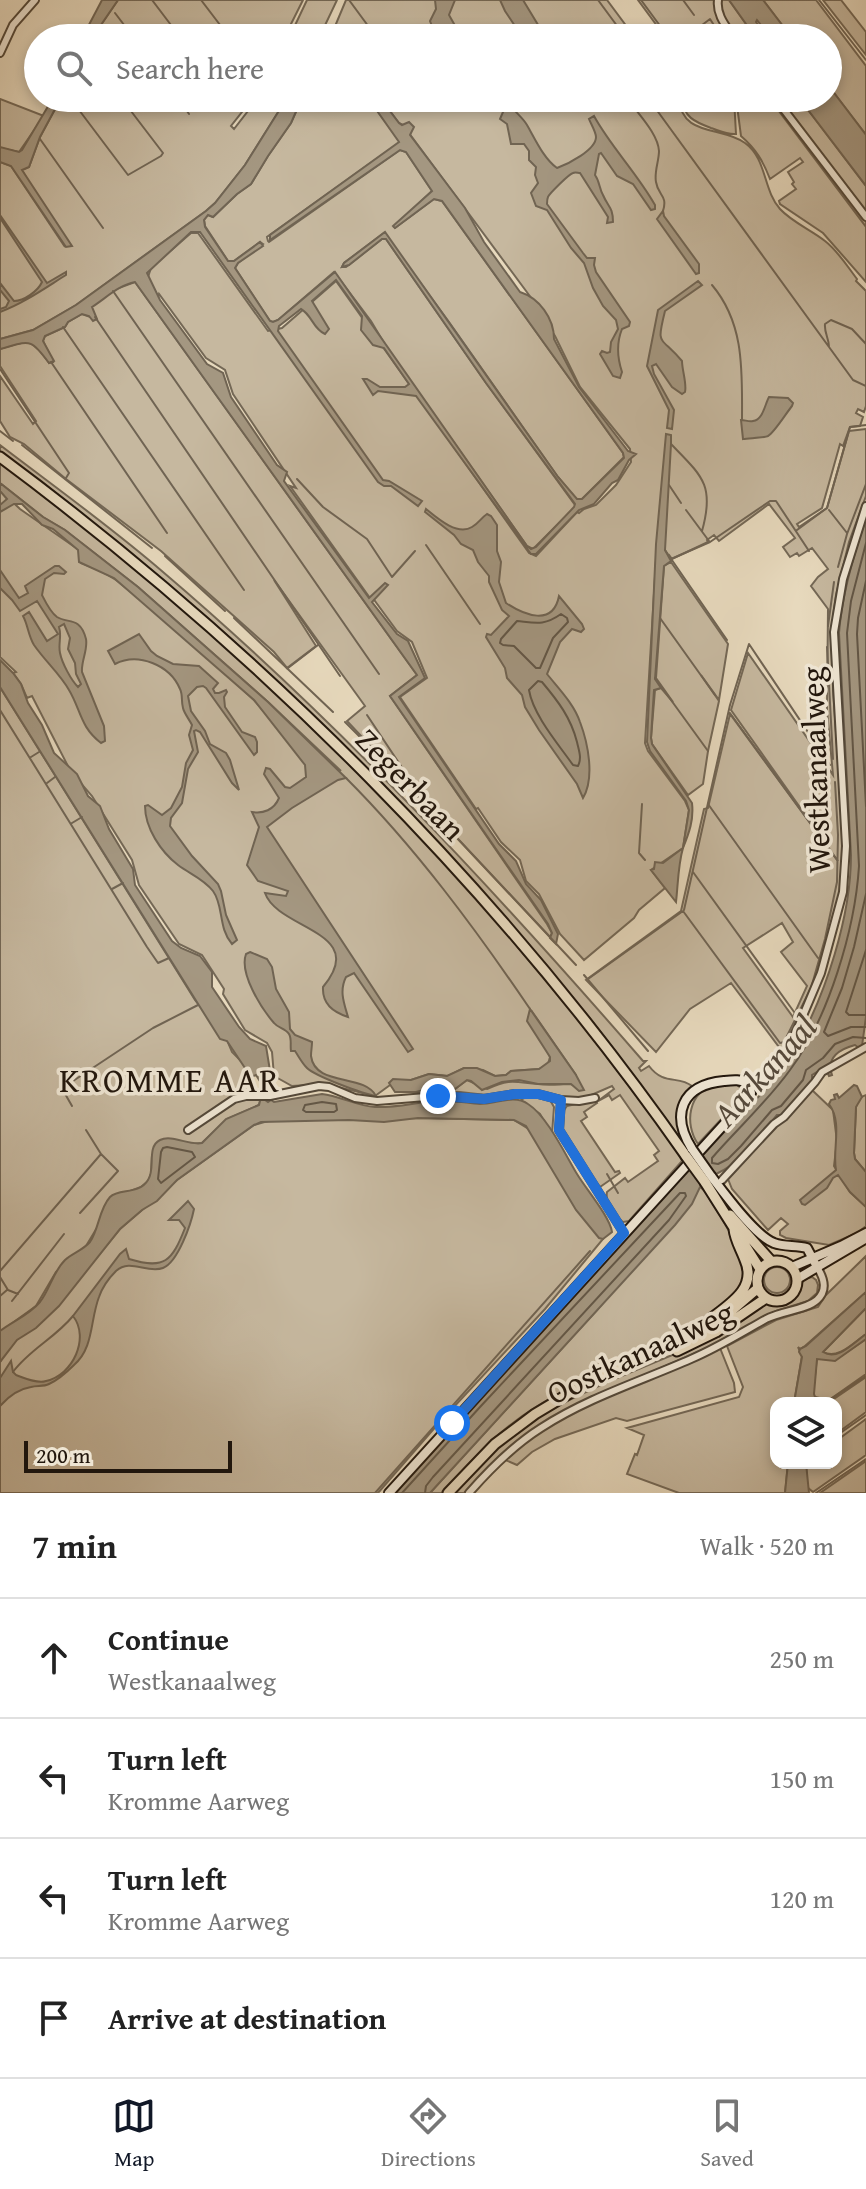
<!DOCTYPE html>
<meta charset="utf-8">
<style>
:root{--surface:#fff;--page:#f6f6f6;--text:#222;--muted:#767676;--line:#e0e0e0;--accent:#111827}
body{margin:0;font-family:"Gentium Book Plus",serif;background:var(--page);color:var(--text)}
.controls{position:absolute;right:24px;bottom:24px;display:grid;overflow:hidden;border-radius:16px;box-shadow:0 4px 12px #0003}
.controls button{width:72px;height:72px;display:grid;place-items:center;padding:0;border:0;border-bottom:2px solid var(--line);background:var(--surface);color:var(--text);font:40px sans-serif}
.scale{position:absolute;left:24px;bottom:20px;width:208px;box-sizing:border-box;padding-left:8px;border:4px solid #22170d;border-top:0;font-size:22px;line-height:28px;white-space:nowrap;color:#22170d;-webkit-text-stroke:6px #efe6d4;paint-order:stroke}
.stop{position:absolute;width:24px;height:24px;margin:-18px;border:6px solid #1a73e8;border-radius:50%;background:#fff}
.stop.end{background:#1a73e8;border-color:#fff;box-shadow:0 2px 8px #0008}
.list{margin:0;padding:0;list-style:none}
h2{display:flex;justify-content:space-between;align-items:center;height:104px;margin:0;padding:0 32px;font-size:34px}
h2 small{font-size:26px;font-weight:400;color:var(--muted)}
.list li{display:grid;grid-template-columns:52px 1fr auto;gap:24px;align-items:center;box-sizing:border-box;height:120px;padding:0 32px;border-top:2px solid var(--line)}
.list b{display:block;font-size:30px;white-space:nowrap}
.list p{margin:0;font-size:26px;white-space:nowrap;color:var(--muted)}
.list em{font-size:26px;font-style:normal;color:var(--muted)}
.icon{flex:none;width:44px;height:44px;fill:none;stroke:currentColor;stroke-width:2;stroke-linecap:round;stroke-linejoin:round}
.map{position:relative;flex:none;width:866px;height:1493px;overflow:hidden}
.search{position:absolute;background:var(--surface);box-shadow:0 4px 12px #0003;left:24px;right:24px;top:24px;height:88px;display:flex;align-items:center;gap:20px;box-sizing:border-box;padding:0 28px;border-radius:44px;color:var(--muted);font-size:30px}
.sheet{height:584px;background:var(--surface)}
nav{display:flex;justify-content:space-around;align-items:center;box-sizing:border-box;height:112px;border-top:2px solid var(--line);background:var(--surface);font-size:22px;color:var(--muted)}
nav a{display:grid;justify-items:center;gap:4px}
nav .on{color:var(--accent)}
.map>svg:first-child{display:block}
.green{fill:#c6b89f;stroke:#746856;stroke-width:2;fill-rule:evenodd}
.water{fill:#a49781;stroke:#706453;stroke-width:2;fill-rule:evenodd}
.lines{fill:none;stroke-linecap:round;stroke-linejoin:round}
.shore{stroke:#635747;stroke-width:2}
.stream{stroke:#706453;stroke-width:2}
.street-casing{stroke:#534839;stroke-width:10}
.secondary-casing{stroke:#22170d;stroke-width:12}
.primary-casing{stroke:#22170d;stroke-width:13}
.street{stroke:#efe6d4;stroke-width:6}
.secondary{stroke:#efe6d4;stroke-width:8}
.primary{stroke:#e7d9bd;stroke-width:9}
.secondary-bridge-casing{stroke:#22170d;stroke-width:12;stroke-linecap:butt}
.primary-bridge-casing{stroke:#22170d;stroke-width:13;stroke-linecap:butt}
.secondary-bridge{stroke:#efe6d4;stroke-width:8}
.primary-bridge{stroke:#e7d9bd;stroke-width:9}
.route{stroke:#1a73e8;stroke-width:10}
.labels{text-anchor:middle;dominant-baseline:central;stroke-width:7;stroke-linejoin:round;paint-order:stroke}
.street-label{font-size:32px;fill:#22170d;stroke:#efe6d4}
.water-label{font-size:34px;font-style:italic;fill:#564a3b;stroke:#efe6d4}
.neighbourhood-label{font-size:34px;letter-spacing:2px;fill:#22170d;stroke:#efe6d4}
</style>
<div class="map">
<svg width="866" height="1493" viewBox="0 0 866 1493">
<rect width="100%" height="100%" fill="#e7d9bd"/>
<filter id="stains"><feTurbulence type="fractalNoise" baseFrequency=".0025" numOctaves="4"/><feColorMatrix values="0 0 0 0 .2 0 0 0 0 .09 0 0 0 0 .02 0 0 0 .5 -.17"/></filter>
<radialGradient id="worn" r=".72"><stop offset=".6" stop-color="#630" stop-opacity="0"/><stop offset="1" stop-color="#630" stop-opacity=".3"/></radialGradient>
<path class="green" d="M118,0H303L284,38H92Z
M307,0H337L319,38H289Z
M346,0H607L633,35L631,38H332L333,31Z
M638,0H729L756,38H666Z
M763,0H816L866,66V135L828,85V38H792Z
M823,0H841L866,32V55Z
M61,98H253L231,126L234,129L258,98H287L245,165L215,203L206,211L76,305L33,330L0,339V162L11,166L65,247L22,170L29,167L40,137Z
M302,98H368L400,142L267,237L268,241L269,242L400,150L406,152L432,191L394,227L395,228L434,199L442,201L623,453L624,457L582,499L577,500L558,477L449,322L384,233L344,263L342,267H346L382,239H386L486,383L575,505V507L533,549L527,546L387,348L371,321L334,272L278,320L273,322L270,321L235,268L238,263L263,244L260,242L234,261H228L205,226L204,220L208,215L213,217L237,194L251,184L268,156L291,123Z
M380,98H679C681,137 722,126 745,143C767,159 763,190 780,209C792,222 811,230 825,241C838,251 847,266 857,279L856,281L866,291V406L864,412L858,409L856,413L863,417L860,426L850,427L843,446L840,444L822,508L797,524L799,527L827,508L849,431L866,429V496L849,542L836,595L833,616V690L842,817V880L836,912L814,984L782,1051L731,983L690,1009L656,1052L586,980L681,911L704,809L708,808L730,714L838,861L731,710L748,653L833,775L827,710L828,609L811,586L818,577L828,569L812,548L799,556L797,553L790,557L783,547L795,538L769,504L719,541L714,535L707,540L708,542L672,559L669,555L656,560L645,743L648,751L685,801L689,810L683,848L651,870L665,888L639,910L634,918L584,960L560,934L539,894L526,881L520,860L501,842L478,808L476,809L400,697L427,678L412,642L397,631L372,597L370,598L290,486L296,488L233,394L225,370L206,358L159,294L158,297L148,277L151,268L191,233H198L268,331L282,328L336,281L529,553L536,556L577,512L579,513L584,509L596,505L616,485L631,462L630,449L580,387L555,336L532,299L403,125L399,123ZM782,923L793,942L781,952L807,986L793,1017L743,948Z
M682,98H734L736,134C728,135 720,131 711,128C695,122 683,117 682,98Z
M736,98H799L866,186V282L823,233L780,204L779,201L796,189L792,184L794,182L788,172L803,162L800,158L770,179C763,161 756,149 741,136Z
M0,99L44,116L19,152L0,148Z
M135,282L417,675L390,696L547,924L552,933L550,937L347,721L365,706L274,580L316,646L287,668L274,652L161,551L66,479L24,444L10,437L0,421V376L33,424L36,421L0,366V349C30,340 30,337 49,363L53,362L43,341L45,336L65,327L68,322L82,314L96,319L91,307L116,289Z
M0,445C55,487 111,527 163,572C337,720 493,888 643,1061H646L639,1068L641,1071L649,1066C664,1086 678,1075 692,1086C677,1102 675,1117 680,1138C652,1101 625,1063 596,1026C514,923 425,827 332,735C293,697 254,658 213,623C144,563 73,508 0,453Z
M0,462L118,554L293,705L429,846L491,915L584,1027L676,1148L682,1161L629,1221L623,1222C614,1216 605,1203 607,1192L625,1178L628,1182L658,1161L654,1155L659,1151L620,1095L612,1100L609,1095L598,1101L614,1089L612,1086L589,1096L576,1099L535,1091H515L486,1095L460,1092H416L435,1087L455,1089L467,1080L487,1089C511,1078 514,1082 538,1084C549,1086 560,1084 571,1084L575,1085L576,1075L531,1010L550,1057L548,1064L539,1069L511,1071L506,1075L495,1076L483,1070L464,1068L448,1076L429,1074L411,1080H397L375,1096L325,1084L292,1086L274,1076L272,1052L267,1043L245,1030L223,994L224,989L202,955L179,944L139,885L132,860L92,796L71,772L32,696L27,698L21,684L13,673L16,672L0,657V490L20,509L79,550L81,563L101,571L116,580L175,628L254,700L266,714L341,771L268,702L138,587L65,530L43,517L0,483Z
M671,562L728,644L719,700L701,675L719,701L708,751L703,784L688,795L652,744L651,738L655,690L661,688L673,702L656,678L664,566Z
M0,687L195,1000L227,1040L232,1052L244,1064L258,1097H261L259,1105L227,1119L202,1143L190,1144L179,1141L152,1155L151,1174L148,1181L141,1187L127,1192L98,1226L86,1246L56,1272L36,1306L0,1332Z
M736,1084L743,1090L742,1097L698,1144C684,1124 688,1091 716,1085C722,1084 730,1084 736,1084Z
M812,1090L833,1110L837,1141L834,1166L850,1192L866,1207V1226L857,1233L829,1245L786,1238L780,1235V1231L788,1224L781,1218L768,1230L732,1189L728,1179L776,1126L785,1119Z
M866,1095V1172L855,1159L854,1153L856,1107L859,1098Z
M528,1096L550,1100L554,1107L552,1134L540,1114L521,1100Z
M595,1100L597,1103L584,1112L587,1117L581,1121L615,1172L619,1171L620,1173L600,1187C590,1177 564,1137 561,1124C560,1117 563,1111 567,1106Z
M418,1118L514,1120L535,1133L600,1238L603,1239L545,1309L438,1424L378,1493H0V1362L6,1351L17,1339L76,1283L120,1229L177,1180L254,1125L268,1121L297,1120Z
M700,1187L705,1191C716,1211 753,1261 743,1284C741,1289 734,1294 731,1298C685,1351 595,1370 536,1407C499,1429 471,1461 442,1493H430L597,1310Z
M866,1256V1292L805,1346L800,1349L798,1347L802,1356L794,1403H776V1463H788L785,1493H679L627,1474L635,1454L637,1455L644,1435L627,1428L739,1397L743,1387L727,1346L776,1320L818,1307L826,1295Z
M764 1280a13 13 0 1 1 26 0a13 13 0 1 1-26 0Z
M812,1277L816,1280L818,1285L817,1293L808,1301L776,1311L709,1347L576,1405L507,1451L464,1493H454L493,1451L540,1416L569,1400L605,1383L689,1348L760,1305L788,1301L796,1293L804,1279Z
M866,1308V1334C853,1343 838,1360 823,1352Z
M866,1339V1374L829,1400L815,1397L813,1394L817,1358L835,1360Z
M720,1348L734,1383L735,1392L627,1421L616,1418L555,1439L532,1452L517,1465L503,1459C564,1405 646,1380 720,1348Z
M866,1377V1412L836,1434V1403H828Z
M866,1419V1455L813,1492L807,1487L806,1463H836V1441Z
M866,1461V1493H820Z"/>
<path class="water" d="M102,0H118L92,38H82Z
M435,0H455L449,15L462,38H448L432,26L430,21L436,9Z
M500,0H523L546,38H523L505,11Z
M729,0H763L792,38H777L774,33L769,35L757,20L756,22L768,38H756Z
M828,85L866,135V186L799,98H812L814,101L812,104L814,105L819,98H828Z
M53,98H61L40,137L29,167L22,170L72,246L66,247L11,166L0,162V147L19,152L22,150Z
M287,98H302L291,123L268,156L251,184L237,194L213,217L208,215L204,220L205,227L228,261H234L260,242L263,246L238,263L235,268L270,321L273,322L278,320L335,272L527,546L531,549L536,547L574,507L575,504L486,383L386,239H382L349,265L342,267L344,263L385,232L558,477L577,499H582L624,458L623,453L442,201L434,199L395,228L393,226L432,191L406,152L400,150L270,240V235L399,142L368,98H380L399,123L402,125L409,122L414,127L410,135L465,208L484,242L520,292C539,298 554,318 554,339L579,387L628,451L636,454L629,460L618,480L612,483L594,504L579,510L536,554H531L416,396L378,391L373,395L363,379H367L380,387H405L409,384L384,348L373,345L361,330L362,316L336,280L312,301L329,329L325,334C313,329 312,315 301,309L279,326L278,331L383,480L389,481L422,501L418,506L391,486H384L378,482L200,232H191L147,273L160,300L207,364L223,373L231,397L277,465L287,472L284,481L369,598L385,583L388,585L372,602L397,634L408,641L425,678L399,697L499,844L516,861L526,884L541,900L558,934L556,944L550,938L552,933L548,924L390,696L417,675L135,282C119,285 106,298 92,307L97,319L93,321L89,316L82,314L68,322L65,327L45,336L43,341L54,361L49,363C30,337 30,341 0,349V339L33,330L76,305L206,211L215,203L245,165Z
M506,105H510C515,112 523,118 527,125C535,139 544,159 557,168C568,164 596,150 596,137C596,132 591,124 589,119L594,116C611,147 637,173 655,205V209L651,210L633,184L617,176L601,153L599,154L595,175C600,182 599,188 603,195C608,207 613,207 613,222L607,223L608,217L580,173C578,173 575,172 573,173C569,174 549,194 548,197C547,199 547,202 547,204L583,253L587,258H595L594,265L596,272L630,322L629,326L622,329C616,344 617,357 622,372L620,378L613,376L600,354L602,351L607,353L610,352L611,342L618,329L616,320L603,306L593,288L584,263L571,248L547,210L536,206L531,193L538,183L535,175L536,167L529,160V151L524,144H511L507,124L500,119Z
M663,211L664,216L699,264V273L696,274L657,219Z
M0,215L47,283L66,272V275C45,288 24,303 0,312V309L6,307L9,301L0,290V283L14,301C24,301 38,291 42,282L0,218Z
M698,281L702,285L665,311C656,347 660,335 682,361C682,370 687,384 685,392L682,394L672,387L656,364L652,366L654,374L674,410L672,429L667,428L669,410L647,366L658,310Z
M769,397L788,398L793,403L792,406C787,412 774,433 768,436C765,438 749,438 743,439L741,420C745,420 749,422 753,421C763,420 765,404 769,397Z
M666,434L671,435V444L665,550L671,561L664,566L655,679L661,688L654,690L651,738L652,744L692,803C694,820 689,833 683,848C678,865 678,885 676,902L651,870L654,869L655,862L663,863L683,848L689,810L686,801L650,751L647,742L656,544Z
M0,483L43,517L65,530L138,587L268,702L346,778L338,780L292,808L267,827L413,1049L408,1052L354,973L346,977C339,991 344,1003 348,1017C333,1012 322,1004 323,987C370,931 278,930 265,893L286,896L288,891L258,881L247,865L259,827L252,812C263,814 274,810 279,798L264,774L266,768L270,769L285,787L290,788L306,777L305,765L254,700L114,578L79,562L78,550L53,529L42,525L22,504H14L0,512V505L7,499L0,491Z
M426,509C437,518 457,536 472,527C479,523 481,518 487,514L491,516L497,525V551L501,562L499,582L506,603C524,615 553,627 559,596L582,624L584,629L581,632L572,629L560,642L547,674C559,689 574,704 580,722C588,743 595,778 583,798L577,784L539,730L525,707L522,695L507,678L505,668L486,637L487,634L491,635L509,616L502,610L489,582V576L478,562L473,550L461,544L454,535L425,512Z
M866,519V1017L862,1046L859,1048L855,1045C840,1049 826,1057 832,1075L829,1076L825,1067L812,1075V1082L783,1115H777C759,1137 743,1162 716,1174L714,1172L700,1187L692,1204L675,1225L430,1493H391L725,1131C751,1106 777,1079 796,1047C826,994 851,916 851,855L839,633C842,594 853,556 866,519Z
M55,566H59L66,572L64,574L54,573L45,579L42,595C45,601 50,612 57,617C68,624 80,616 86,639C88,650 81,661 82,672L104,726L105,741L101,743C80,727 81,710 69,690C60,674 45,661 34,645C28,635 28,625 23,616L29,612L47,641L58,634L37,601L20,611L12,600L0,588V570L19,598L28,593L25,586ZM64,624L70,638L68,649L75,663L76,674L81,684L78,687C71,680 62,663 60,653C58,644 62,636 59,627Z
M139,634L151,651L157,656L173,664L199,666L218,683L213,689L215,693H219L226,690L227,692L224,697L225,707L242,732L255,737L257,742V752L254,755L206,688L203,686L197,687L188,696L191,711L205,731L210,744L226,753L230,760L239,790L232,783L200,732L196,730L194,731L198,752L188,769L182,803L171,818L170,826L192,856L218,884L221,891L226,915L237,940L232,944C218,928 224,906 213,891C204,879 190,874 178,865C161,852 145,828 145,806L148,805L162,815L171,808L182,787L186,763L193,750L189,735L192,725C189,719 184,713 183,708C181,701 183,695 180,689C170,665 138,652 115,664L108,651Z
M0,660L13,673L21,684L28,703L42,725L54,753L77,774L88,796L100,806L109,829L133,869L135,885L172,941L181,948L200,956L212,972V987L239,1027L250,1039L266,1046L272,1083L263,1086L256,1075L251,1077L227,1041L220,1039L0,687Z
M250,952L267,959L272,967L276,989L289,1012L290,1029L295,1035L312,1042C312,1047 311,1051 311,1056C315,1087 364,1073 376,1096C363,1094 315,1076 307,1068C302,1063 299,1057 295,1051H291C290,1046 292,1039 289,1034C285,1028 278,1028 274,1023C261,1008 239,973 246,954Z
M530,1009L576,1075L584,1090L579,1091L571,1084H538L519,1080L502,1082L482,1090L471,1081L467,1080L455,1089L435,1087L416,1092H395L389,1083L393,1079L411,1080L429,1074L447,1076L464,1068H477L495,1076L506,1075L511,1071L539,1069L550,1061V1057L527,1021Z
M854,1085L857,1086L862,1097L856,1107L854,1153L855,1159L866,1172V1207L850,1192L838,1175L833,1178L827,1188L805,1205L802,1204L800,1200L836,1170C832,1149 843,1123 829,1104L831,1100L835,1099L834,1095L837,1094L839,1098Z
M322,1094C340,1096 357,1106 375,1107C396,1108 417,1102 437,1101C452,1100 466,1103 480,1104C496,1104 514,1094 528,1104C547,1116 565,1154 577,1174C586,1189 610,1217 612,1232L603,1239L599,1238L576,1210L526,1126L514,1120L418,1118L384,1122L349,1120L261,1122L254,1125L177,1180L157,1201L142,1210L120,1229L59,1306L36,1328L17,1340L0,1362V1331C13,1321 29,1315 40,1302C50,1289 53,1272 65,1260C73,1253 83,1250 90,1242C99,1229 99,1209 110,1197C119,1188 139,1195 148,1180C156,1169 146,1147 160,1140C172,1134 189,1146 202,1143L226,1119L259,1105L261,1097L268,1102L271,1100L274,1102Z
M188,1201L194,1209C191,1224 178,1262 163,1268C147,1274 130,1258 116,1271C109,1278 102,1288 99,1297C90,1320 94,1348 74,1365C67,1372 58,1380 49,1384C43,1387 37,1385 31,1387C18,1389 8,1397 0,1406V1378L11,1361L13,1372L16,1375C24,1378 37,1384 46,1381C73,1375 90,1338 73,1316L120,1254L126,1249L129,1259C165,1270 172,1261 185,1228L179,1220H169Z
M866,1292V1308L823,1352C838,1361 853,1343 866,1334V1339L835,1361L817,1359L814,1394L815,1397L826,1402L794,1403L802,1357L799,1352L800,1349L806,1346Z
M788,1463H806L809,1493H785Z"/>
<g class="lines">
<path class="shore" d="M866,543L851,601L847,633L859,866C855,930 828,1019 790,1070C767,1102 738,1128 712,1158V1163L718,1164L728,1159L741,1146L772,1110L781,1106L803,1080L806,1070L823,1058L835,1044L853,1037L866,1038
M866,581L858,618L857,634L866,806
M561,614L567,618L568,622L553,638L540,668H536L514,646L503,645L500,643L501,639L517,621C536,623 544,626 561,614Z
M538,681L542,682C558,701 571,718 577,742C579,751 582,758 578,766L573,765C559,745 533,715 529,690Z
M866,894L854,947L842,988L824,1032L828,1036L851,1027H866
M866,950L846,1012L849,1015H866
M322,1102L336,1104L337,1110L334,1112H306L303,1110L305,1105Z
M167,1147L192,1152L195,1157L161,1183L158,1179L161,1152L163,1148Z
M402,1493L480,1407L680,1193H685L686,1196L669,1220L433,1477L426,1486L425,1493"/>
<path class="stream" d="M152,0L174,29
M201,0L230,38
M349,0L377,38
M598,0L626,38
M641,0L669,38
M683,0L694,15
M819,0L866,60
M115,13L134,38
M685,38L710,19L719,33
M712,38L719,33L723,38
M75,98L73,102L128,175L161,156L163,153L121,98
M178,98L189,114
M648,98L853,380L866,386
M769,98L866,227
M630,102C639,115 658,134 659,151C659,161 654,172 656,182C658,196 668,195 663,211
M40,139L103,228
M712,285C745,324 742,372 742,420
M113,291L379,674
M95,317L340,676
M63,327L244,590
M829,347C829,338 824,333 825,324L831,320L852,329L866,344
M51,362L167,533
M0,369L69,473L66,478
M0,431L13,441
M671,444C702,476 715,485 702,531
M22,445L152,548
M297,479L323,507L367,539L392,577L415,551
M669,485L681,503
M686,510L709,541
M829,510L847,533
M797,530L827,508L850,427L866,425
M426,545L480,624
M665,550L727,640
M165,556L225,611
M671,559L710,542L770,501H776L809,551
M838,567L847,534L866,484
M234,618L333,712
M660,618L715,695
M828,626L834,582
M827,647L833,759
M288,668L318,645
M655,678L708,751
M0,710L147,947L158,963L169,958
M730,713L837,860
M367,715L405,772L402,777
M345,722L401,778L576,965
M31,757L39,752
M346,778C415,847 475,928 530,1009
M47,783L55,777
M642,804L639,853L645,860
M708,804L818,958
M72,823L82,817
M693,872L797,1016
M112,889L123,883
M684,910L730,705L749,644L830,765
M584,975L648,1051
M588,979L683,911L780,1043L784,1042L811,988L825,939L837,882L838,835L835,782
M72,1106L64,1092V1087L153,1028L198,1005
M607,1174L618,1193
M80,1213L118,1171L101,1154
M0,1271L101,1154L86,1130
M0,1277L8,1290L18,1294
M0,1296L7,1290
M12,1301L64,1234
M13,1372C29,1350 55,1338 73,1316
M826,1402L866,1376
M836,1436L866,1415
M375,1493L590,1251
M816,1493L866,1459"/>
<defs>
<path id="street" d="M718,0C716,15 726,26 734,38
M0,53L13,25L35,0
M775,98L866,217
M750,1086L769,1074L780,1062L797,1030L821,973L843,892L846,846L834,632L843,579L866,506
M561,1100L559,1130L624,1233
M188,1130L234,1099L246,1096H270L319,1086L329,1087L355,1098L377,1101L438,1096L484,1099L515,1094H538L561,1100L579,1101L595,1098
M722,1180L774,1124L784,1117L815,1082L822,1072L866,1047
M469,1493C490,1469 514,1445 541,1428C587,1398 641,1381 691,1359C717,1348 741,1333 766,1319C781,1311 806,1310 817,1300C828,1290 824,1278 817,1267"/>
<path id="secondary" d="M711,1176C724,1193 755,1236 774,1243C784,1247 796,1245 807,1248L817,1267
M792,1267L841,1246L866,1233
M797,1279L865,1239
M389,1493L748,1098L751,1093L749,1084C741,1079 733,1080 724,1081C682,1085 670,1114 692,1149"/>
<path id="primary" d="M0,457C260,650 500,890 686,1156
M705,1182L760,1269
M730,1215L771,1261
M757 1281a20 20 0 1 1 40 0a20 20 0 1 1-40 0Z
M708,1321C728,1305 758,1289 745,1260C741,1249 735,1240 734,1229
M677,1351L716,1332L766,1298
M448,1493L495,1444L535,1414L590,1381L700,1333L730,1312L758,1288"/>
</defs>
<use href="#street" class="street-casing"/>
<use href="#secondary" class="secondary-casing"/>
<use href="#primary" class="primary-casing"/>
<use href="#street" class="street"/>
<use href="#secondary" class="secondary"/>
<use href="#primary" class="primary"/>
<defs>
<path id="secondary-bridge" d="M692,1149L711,1176"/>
<path id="primary-bridge" d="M686,1156L705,1182"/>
</defs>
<use href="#secondary-bridge" class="secondary-bridge-casing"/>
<use href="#primary-bridge" class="primary-bridge-casing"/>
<use href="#secondary-bridge" class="secondary-bridge"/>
<use href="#primary-bridge" class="primary-bridge"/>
</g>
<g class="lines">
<path class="route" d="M438,1096L484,1099L515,1094H538L561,1100L559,1130L624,1233L452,1423"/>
</g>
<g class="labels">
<g class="street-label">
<text transform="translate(815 770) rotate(-92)">Westkanaalweg</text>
<text transform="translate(411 784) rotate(46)">Zegerbaan</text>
<text transform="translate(640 1352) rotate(-25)">Oostkanaalweg</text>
</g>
<g class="water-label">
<text transform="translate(764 1070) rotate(-48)">Aarkanaal</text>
</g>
<g class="neighbourhood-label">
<text x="170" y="1079">KROMME AAR</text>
</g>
</g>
<rect width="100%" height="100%" filter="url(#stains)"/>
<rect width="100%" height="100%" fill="url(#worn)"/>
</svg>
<div class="controls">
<button><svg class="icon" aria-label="layers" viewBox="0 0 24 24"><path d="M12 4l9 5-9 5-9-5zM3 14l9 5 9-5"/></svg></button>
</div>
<div class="scale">200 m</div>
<div class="stop" style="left:452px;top:1423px"></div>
<div class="stop end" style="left:438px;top:1096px"></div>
<div class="search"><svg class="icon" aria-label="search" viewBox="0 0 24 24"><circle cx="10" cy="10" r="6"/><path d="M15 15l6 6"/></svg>Search here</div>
</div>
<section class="sheet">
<h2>7 min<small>Walk · 520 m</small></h2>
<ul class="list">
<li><svg class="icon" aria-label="ahead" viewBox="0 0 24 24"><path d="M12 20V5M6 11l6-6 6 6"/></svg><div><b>Continue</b><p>Westkanaalweg</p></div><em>250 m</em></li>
<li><svg class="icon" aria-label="left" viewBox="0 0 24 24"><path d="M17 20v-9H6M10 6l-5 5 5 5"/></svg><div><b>Turn left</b><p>Kromme Aarweg</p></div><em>150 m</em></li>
<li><svg class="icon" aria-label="left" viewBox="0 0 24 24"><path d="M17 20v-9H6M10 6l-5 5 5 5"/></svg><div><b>Turn left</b><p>Kromme Aarweg</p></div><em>120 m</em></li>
<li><svg class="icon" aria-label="arrive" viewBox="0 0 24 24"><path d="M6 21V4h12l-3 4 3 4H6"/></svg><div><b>Arrive at destination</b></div></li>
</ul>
</section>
<nav>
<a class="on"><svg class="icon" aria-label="map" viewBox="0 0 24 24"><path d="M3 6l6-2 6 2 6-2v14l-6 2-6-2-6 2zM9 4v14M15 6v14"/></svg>Map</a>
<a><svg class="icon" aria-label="directions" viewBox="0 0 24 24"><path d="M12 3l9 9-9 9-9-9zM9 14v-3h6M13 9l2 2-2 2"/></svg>Directions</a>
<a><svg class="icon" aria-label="saved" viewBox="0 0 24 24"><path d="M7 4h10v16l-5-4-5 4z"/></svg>Saved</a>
</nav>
